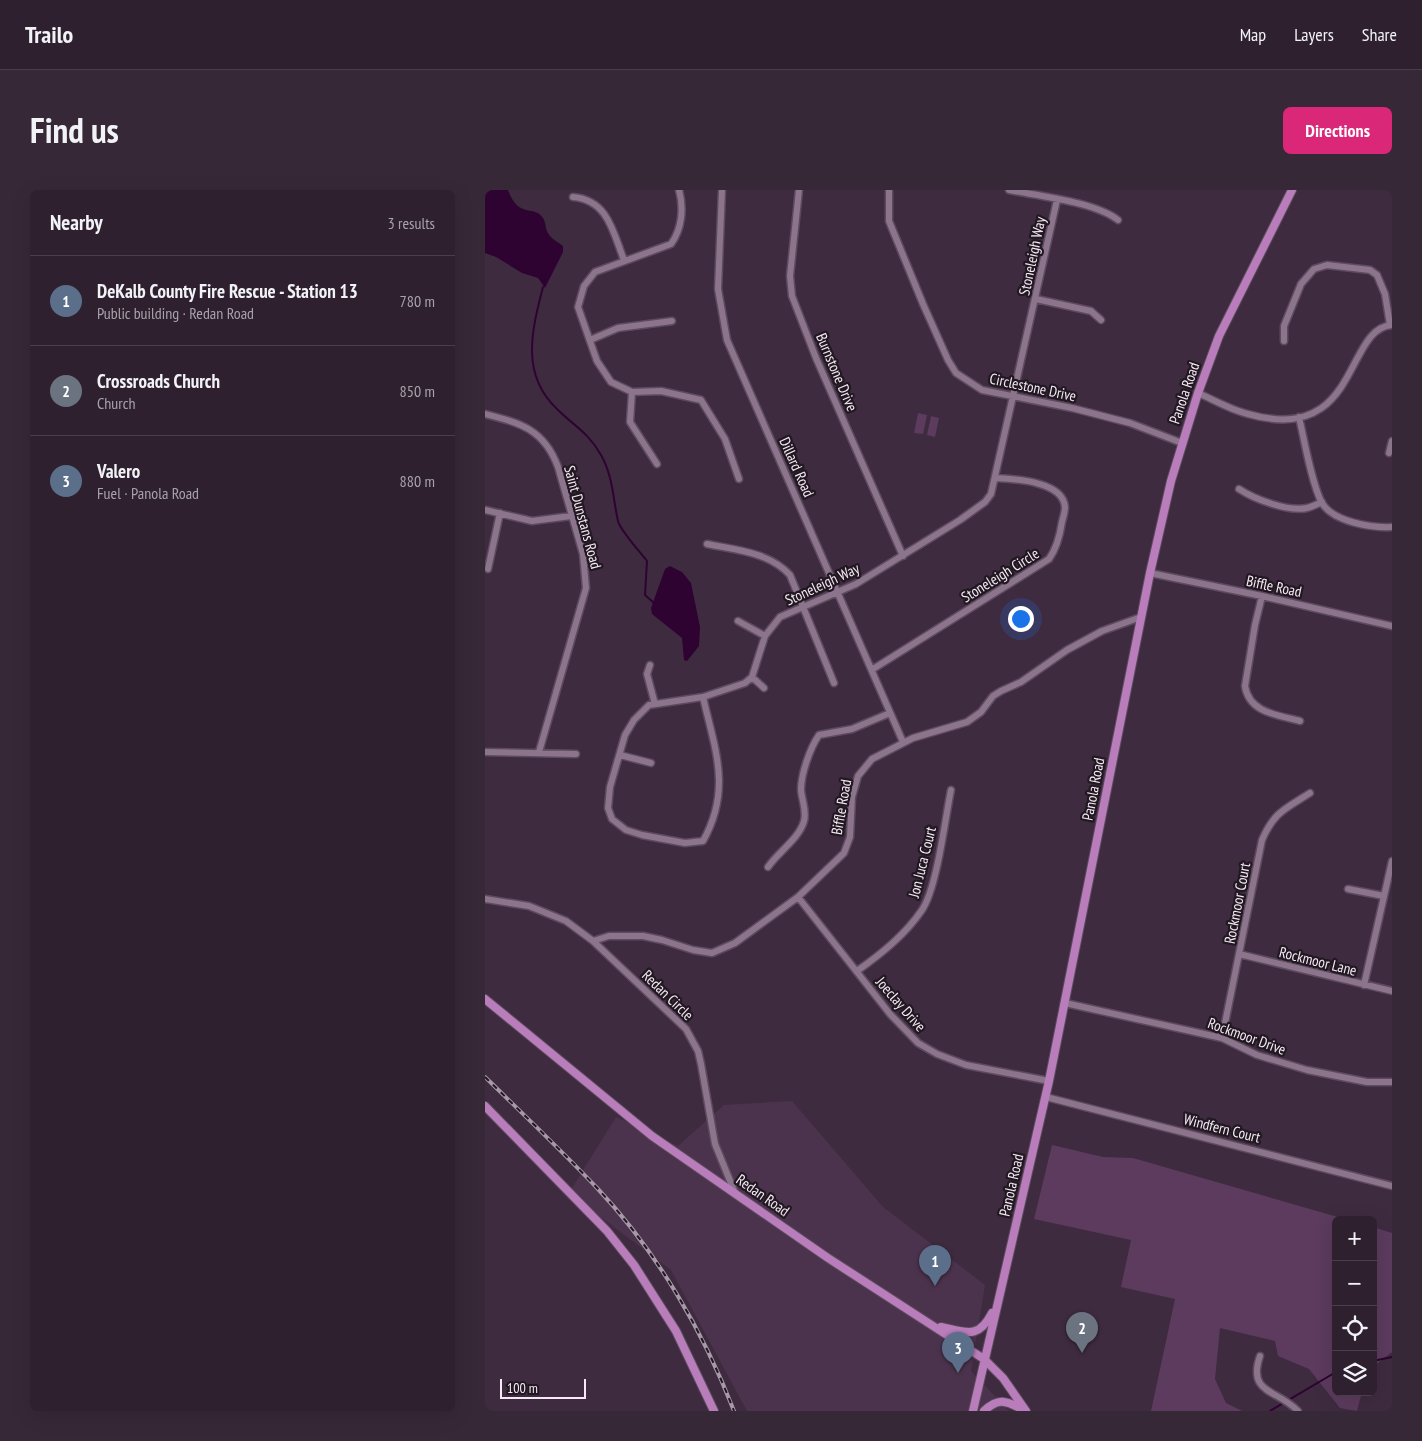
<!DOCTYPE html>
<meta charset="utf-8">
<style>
:root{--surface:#2f2030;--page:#372838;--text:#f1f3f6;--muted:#a7a3ab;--line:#4a3e4c;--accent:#db2777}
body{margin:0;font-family:"PT Sans Narrow",sans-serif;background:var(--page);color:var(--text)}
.controls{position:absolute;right:15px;bottom:15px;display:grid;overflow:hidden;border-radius:8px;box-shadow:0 5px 20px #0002}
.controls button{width:45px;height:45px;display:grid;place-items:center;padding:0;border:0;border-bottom:1px solid var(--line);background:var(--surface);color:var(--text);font:25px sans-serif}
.scale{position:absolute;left:15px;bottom:12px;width:86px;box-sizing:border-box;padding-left:5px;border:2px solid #f6e9f6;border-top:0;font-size:14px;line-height:18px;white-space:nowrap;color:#f6e9f6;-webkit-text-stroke:4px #211821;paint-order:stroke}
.you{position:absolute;left:535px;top:428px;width:18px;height:18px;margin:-12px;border:4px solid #fff;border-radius:50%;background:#1a73e8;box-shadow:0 0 0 8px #1a73e833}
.badge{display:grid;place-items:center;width:32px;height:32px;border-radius:50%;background:var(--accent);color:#fff;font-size:16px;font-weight:700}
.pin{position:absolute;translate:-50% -41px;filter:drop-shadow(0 1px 2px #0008)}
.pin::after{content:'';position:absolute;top:26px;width:18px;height:15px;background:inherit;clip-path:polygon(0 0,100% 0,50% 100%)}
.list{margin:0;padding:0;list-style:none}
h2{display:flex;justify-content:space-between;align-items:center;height:65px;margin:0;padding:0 20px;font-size:21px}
h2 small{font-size:16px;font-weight:400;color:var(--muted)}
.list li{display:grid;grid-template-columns:32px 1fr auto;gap:15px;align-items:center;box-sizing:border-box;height:90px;padding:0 20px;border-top:1px solid var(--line)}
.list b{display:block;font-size:19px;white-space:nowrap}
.list p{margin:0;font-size:16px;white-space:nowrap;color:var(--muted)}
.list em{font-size:16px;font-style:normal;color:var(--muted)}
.icon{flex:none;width:28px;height:28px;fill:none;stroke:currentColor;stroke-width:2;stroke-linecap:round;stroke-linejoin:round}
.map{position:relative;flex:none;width:907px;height:1221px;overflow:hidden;border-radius:8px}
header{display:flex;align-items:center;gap:30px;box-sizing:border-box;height:70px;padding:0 25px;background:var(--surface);border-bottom:1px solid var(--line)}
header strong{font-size:24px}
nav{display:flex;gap:28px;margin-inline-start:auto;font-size:18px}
.intro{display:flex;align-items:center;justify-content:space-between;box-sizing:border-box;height:120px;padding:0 30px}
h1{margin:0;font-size:35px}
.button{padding:12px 22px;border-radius:8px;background:var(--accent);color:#fff;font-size:18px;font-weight:700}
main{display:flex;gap:30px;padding:0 30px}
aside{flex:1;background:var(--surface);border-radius:8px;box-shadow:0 5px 20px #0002}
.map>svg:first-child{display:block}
.built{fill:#4c334d}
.green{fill:#5c3b5e}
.water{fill:#2e0331}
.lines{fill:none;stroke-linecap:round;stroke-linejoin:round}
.stream{stroke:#2e0331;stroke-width:2}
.minor-casing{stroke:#5c4b5d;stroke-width:9}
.major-casing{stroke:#5c4b5d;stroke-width:10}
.minor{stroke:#8b748c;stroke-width:6}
.major{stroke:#b97dbc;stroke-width:8}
.rail-casing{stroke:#a898a9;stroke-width:4}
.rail{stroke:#211821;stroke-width:2;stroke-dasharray:5.5;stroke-linecap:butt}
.labels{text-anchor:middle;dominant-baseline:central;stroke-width:4.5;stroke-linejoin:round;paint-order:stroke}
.street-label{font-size:15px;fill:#f6e9f6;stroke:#211821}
</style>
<header>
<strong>Trailo</strong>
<nav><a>Map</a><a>Layers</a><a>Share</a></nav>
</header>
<div class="intro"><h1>Find us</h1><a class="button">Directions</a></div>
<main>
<aside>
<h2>Nearby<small>3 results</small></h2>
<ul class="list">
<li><span class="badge" style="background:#5c6f8a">1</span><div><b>DeKalb County Fire Rescue - Station 13</b><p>Public building · Redan Road</p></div><em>780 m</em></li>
<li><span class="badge" style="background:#6b7280">2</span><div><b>Crossroads Church</b><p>Church</p></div><em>850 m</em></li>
<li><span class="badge" style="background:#5c6f8a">3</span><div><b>Valero</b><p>Fuel · Panola Road</p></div><em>880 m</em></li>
</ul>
</aside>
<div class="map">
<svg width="907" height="1221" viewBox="0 0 907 1221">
<rect width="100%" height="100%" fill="#3f2b40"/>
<path class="built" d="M307,911L398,1017L500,1095L486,1181L524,1221H262L186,1080L84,1003L131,927L193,956L239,915Z"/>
<path class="green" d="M433,223L442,225L438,244L429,243Z
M446,226L454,228L450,247L442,245Z
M567,955L618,967L648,968L863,1030H851V1202H877L872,1221L855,1218L824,1179L793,1166L790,1151L735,1138L730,1189L741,1213L757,1221H666L690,1109L636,1097L646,1050L549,1029Z
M888,1037L907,1043V1162L888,1177Z"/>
<path class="water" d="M0,0H23C34,30 49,14 58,28C61,32 60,39 63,43C65,48 73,52 78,56V62L60,98L53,88L37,83L11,67L0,63Z
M185,376L197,382L206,393L215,437L214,456L202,471L199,470L197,448L167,424L166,418L180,379Z"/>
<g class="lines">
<path class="stream" d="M58,97C47,140 35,184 72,219C89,236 104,243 116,265C128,286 128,309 133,331C135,340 155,362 162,371L160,405L169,413
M888,1171L907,1167
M785,1221L851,1182"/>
<defs>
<path id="minor" d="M194,0C199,18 197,39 186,54L110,82L99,96L93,117L112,171L126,192L147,202L176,201L216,210L240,249L254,289
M237,0L233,99L242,150L418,552
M314,0L305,86L307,106L331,168L418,366
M404,0V31L438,114L463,170L471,183L497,200L587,218L645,233L697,253
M524,0C554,6 610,12 633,30
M88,7C123,10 128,42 139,70
M551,109L606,121L616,130
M105,150L133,138L187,131
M799,151V136L816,94L829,79L842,75L885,80L892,85L900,104L905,135
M147,202L145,232L172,274
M713,203C729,210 746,220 763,224C875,256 859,138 907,135
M0,224C35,233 59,239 73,277L98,364L101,398L54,562
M814,227C819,249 827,295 837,313C848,332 887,338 907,337
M904,263L907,251
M754,299C769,309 803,322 822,318C827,317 832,314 837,312
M0,320L47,331L86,326
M222,354C251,360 284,362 305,385L349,493
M3,379L15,323
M665,383L777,406L907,436
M777,406L770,435L760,496C764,523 793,525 815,531
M253,431L280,446
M165,475L162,484L170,514
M388,479L564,369C572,358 575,345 577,332C578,328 580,322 580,317C578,291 530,289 510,288
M267,487L279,498
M218,507C230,560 247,599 218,651L200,653L157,645L141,640L127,629L123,618L125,597L140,545L149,530L164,515L218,507L260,493L267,487L280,446L295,427L371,394L475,330L500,312L506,304L572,10
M0,562L91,564
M135,565L166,573
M283,677C293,662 314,649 319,631C322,621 317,611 316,600C316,584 325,558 334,545L367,539L405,523
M863,699L899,706
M313,707L405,824L433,853L452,864L481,875L564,891
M0,709L44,716L81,731L108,751L201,839L213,861L216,874L230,954L250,1003
M108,751L124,746H158L177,750L208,760L227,763L250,753L313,707L359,663L365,647L367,607L373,586L387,569L428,548L482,532L496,522L508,506L516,501L536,492L582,460L617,441L656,427
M754,764L907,801
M372,781C396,764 420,745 437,720C452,698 460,629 466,600
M879,795L907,671
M580,813L737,848L772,865L822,880L882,892H907
M737,848L777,650C789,622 800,619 825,603
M561,907L907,996
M775,1166C762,1204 792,1199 813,1221"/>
<path id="major" d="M0,809L167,946L343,1068L499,1169L518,1188L541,1221
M0,916L122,1041L149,1075L191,1141L229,1221
M456,1137C481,1142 493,1150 507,1123
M488,1221L564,891L665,383L686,291L713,203L734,146L807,0
M499,1221C514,1207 521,1211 539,1220"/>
</defs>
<use href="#minor" class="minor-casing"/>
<use href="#major" class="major-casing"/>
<use href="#minor" class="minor"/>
<use href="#major" class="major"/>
<defs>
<path id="rail" d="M0,887C38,924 77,961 113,999C172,1062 218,1141 249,1221"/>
</defs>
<use href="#rail" class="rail-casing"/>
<use href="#rail" class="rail"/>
</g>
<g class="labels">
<g class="street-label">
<text transform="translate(547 66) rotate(-78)">Stoneleigh Way</text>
<text transform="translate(352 182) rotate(67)">Burnstone Drive</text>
<text transform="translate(548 197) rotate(12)">Circlestone Drive</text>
<text transform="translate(699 203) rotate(-71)">Panola Road</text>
<text transform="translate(312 277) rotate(66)">Dillard Road</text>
<text transform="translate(98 327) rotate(75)">Saint Dunstans Road</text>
<text transform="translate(515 385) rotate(-32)">Stoneleigh Circle</text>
<text transform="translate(337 394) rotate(-25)">Stoneleigh Way</text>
<text transform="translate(789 396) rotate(12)">Biffle Road</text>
<text transform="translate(608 599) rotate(-79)">Panola Road</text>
<text transform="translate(356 617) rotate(-80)">Biffle Road</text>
<text transform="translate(437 672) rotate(-76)">Jon Juca Court</text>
<text transform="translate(752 713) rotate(-79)">Rockmoor Court</text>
<text transform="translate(833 771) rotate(14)">Rockmoor Lane</text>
<text transform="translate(183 805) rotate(44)">Redan Circle</text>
<text transform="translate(416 814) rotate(49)">Joeclay Drive</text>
<text transform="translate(762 846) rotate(20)">Rockmoor Drive</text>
<text transform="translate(737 938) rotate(14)">Windfern Court</text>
<text transform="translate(526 995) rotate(-77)">Panola Road</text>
<text transform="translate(278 1005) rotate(35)">Redan Road</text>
</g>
</g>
</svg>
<div class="controls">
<button>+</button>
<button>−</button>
<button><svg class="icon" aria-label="locate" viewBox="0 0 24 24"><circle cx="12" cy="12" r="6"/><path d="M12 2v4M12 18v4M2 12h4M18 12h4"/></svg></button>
<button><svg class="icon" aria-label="layers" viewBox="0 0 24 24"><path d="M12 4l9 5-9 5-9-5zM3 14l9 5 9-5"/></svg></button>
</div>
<div class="scale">100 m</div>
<div class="you"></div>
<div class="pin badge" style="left:450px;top:1096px;background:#5c6f8a">1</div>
<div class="pin badge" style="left:597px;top:1163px;background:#6b7280">2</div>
<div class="pin badge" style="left:473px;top:1183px;background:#5c6f8a">3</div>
</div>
</main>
